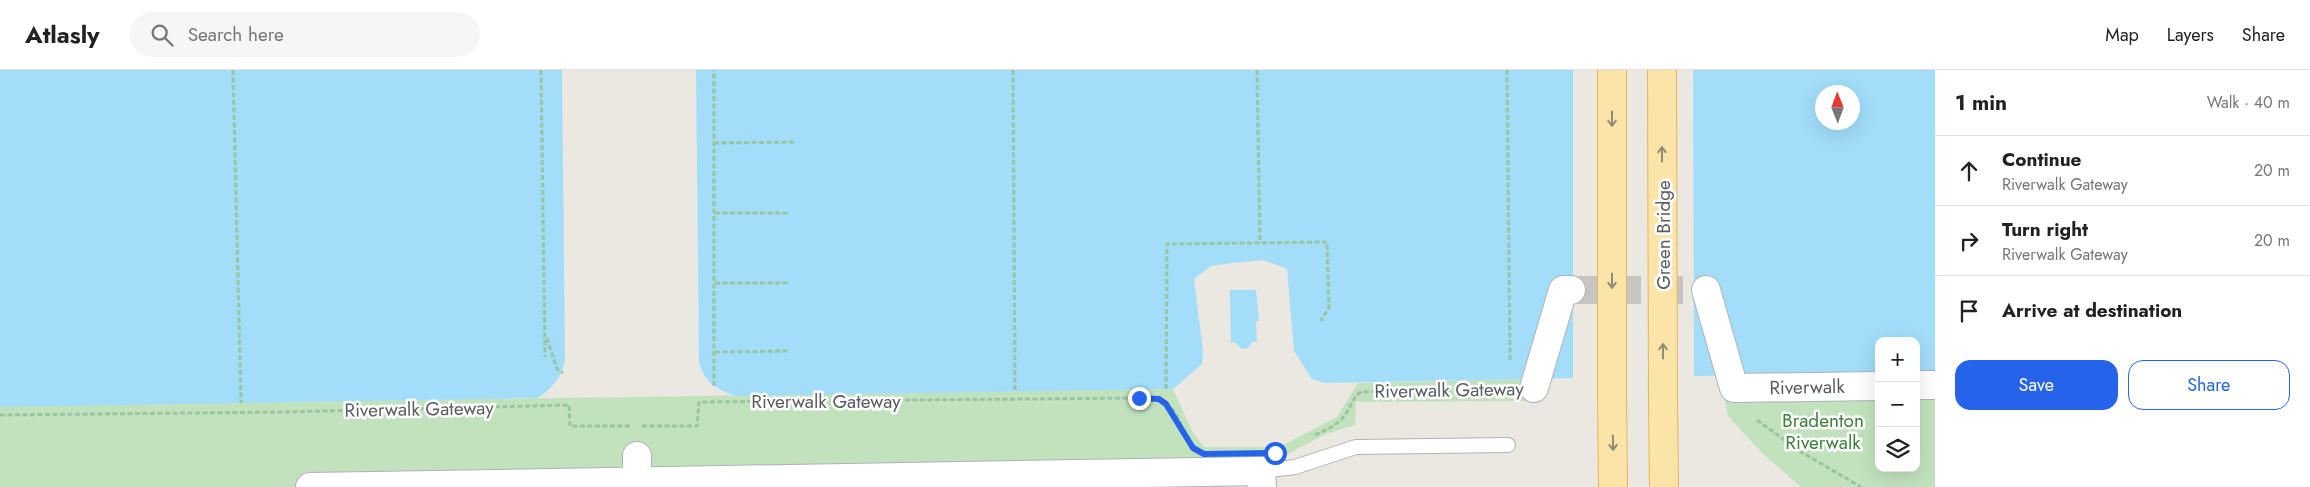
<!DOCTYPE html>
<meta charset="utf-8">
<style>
:root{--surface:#fff;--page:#f6f6f6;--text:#222;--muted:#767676;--line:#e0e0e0;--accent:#2563eb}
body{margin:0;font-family:Jost,sans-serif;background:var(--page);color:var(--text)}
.controls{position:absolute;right:15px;bottom:15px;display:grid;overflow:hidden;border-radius:10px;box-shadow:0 5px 20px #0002}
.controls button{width:45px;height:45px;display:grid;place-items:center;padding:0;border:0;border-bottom:1px solid var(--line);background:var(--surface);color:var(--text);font:25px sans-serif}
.compass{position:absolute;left:1815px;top:15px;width:45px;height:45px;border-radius:50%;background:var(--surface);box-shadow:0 5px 20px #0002;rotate:359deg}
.stop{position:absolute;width:15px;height:15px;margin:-11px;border:4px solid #2563eb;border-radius:50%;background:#fff}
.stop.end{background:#2563eb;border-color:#fff;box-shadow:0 1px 5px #0008}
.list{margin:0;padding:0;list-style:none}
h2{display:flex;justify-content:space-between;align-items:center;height:65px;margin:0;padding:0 20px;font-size:21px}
h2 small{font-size:16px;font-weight:400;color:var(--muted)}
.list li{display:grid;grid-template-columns:32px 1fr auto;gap:15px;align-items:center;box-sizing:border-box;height:70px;padding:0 20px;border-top:1px solid var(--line)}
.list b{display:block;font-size:19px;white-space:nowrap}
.list p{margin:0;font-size:16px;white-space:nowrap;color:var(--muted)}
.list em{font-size:16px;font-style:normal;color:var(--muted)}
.actions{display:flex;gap:10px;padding:15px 20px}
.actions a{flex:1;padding:11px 0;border:1px solid var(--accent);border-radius:15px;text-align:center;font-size:18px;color:var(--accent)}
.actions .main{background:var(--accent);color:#fff}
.icon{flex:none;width:28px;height:28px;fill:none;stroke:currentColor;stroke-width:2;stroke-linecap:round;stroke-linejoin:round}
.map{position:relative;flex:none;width:1935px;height:417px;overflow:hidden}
header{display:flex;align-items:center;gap:30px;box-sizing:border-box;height:70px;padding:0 25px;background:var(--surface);border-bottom:1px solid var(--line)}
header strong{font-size:24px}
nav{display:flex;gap:28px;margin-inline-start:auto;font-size:18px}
.search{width:350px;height:45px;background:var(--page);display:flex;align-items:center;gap:12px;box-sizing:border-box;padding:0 18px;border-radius:28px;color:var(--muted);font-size:19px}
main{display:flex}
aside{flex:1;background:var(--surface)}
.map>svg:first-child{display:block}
.green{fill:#c2e2be}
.water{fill:#a2ddfa;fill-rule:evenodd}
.pier{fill:#ebe8e1}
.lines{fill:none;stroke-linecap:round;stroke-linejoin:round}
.street-tunnel{stroke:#c6c5c1;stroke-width:28;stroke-dasharray:28 14;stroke-linecap:butt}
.lane-casing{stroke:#aeb2b6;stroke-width:16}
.street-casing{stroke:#aeb2b6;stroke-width:30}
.primary-casing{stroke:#e9b35c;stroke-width:30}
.path{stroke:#99c5a1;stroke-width:3;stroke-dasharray:5 2.5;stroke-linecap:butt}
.lane{stroke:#fff;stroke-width:14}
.street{stroke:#fff;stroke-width:28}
.primary{stroke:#fae4a7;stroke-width:28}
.primary-bridge-casing{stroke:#e9b35c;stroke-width:30;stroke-linecap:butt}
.primary-bridge{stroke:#fae4a7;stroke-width:28}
.oneway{stroke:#918c7a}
.route{stroke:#2563eb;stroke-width:6}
.labels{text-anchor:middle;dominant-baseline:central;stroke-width:5;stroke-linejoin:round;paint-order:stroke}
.street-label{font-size:19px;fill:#595d61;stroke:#fff}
.park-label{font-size:19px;fill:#3d8039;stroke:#fff}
</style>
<header>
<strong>Atlasly</strong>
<div class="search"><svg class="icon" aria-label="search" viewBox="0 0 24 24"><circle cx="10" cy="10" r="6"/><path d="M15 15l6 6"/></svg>Search here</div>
<nav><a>Map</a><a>Layers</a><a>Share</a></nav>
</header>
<main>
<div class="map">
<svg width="1935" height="417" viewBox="0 0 1935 417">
<rect width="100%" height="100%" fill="#ebe8e1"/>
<path class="green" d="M1559,212H1713L1727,221L1735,258L1740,268L1732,282L1743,306L1879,303V398H1916V303L1935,302V417H1801L1763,384L1728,346L1719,298L1705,255H1560L1550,295L1531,331L1356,332L1355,355L1326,364L1286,385L1256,389L835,407L281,417H0V336L1173,319L1192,361L1204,377H1276L1285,374L1337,347L1358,313L1518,309L1541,225Z"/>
<path class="water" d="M0,0H562L565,289C562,308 553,317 538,328L0,337Z
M696,0H1935V302L1916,303V271H1879V303L1693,306L1687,267L1582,269L1573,308L1325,313L1312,309L1294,281L1287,199L1264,190L1232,193L1211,196L1194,209L1203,281L1202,294L1173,319L736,326C717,320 704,312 699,292ZM1822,22H1852V52H1822Z
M1230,220H1256L1259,250L1256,252L1257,272H1252L1248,278L1242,279L1235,272L1231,273Z"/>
<path class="pier" d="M1573,0H1693L1694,309L1691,307L1685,269L1584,271L1575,308L1573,310Z"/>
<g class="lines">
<path class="street-tunnel" d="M1571,220H1706"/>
<defs>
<path id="lane" d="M1261,401L1295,397L1356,377L1508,375"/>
<path id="street" d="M1706,220L1734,318L1879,316
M1916,315H1935
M1534,318L1563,220H1571
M637,386V417
M310,417L1261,401L1262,417"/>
<path id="primary" d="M1612,328L1613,417
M1663,330L1664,417"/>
</defs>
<use href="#lane" class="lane-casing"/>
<use href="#street" class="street-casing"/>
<use href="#primary" class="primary-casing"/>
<path class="path" d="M233,0L241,333
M541,0L545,287
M1013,0L1015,321
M1257,0L1260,173
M1507,0L1510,291
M714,73L796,72
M715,143H789
M715,213H788
M547,268L557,299L563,303
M715,282L789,281
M714,316V0
M1166,319L1167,174L1327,172L1329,237L1321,251
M0,345L287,342L569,335L570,356H631
M1757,350L1798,380L1861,417
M642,356H697L699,332L1139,328C1145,328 1154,327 1159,329C1176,335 1182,359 1189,373
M1315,365C1326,360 1338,355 1345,345C1351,337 1352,328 1361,322L1507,319"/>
<use href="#lane" class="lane"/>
<use href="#street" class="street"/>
<use href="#primary" class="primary"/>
<defs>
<path id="primary-bridge" d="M1612,0V328
M1662,0L1663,330"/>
</defs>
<use href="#primary-bridge" class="primary-bridge-casing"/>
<use href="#primary-bridge" class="primary-bridge"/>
</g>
<defs><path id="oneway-shaft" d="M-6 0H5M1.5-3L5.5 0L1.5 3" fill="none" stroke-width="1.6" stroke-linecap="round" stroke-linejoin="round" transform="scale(1.25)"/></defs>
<g class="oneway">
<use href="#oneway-shaft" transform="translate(1612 49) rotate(90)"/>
<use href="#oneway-shaft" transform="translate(1662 84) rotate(-90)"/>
<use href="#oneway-shaft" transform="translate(1612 211) rotate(90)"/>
<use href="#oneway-shaft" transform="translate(1663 281) rotate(-90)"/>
<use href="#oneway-shaft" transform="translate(1613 373) rotate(89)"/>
</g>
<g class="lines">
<path class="route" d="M1139,328L1159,329L1166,334L1193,378L1204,384L1275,383"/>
</g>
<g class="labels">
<g class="street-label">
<text transform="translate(1663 165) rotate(-90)">Green Bridge</text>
<text transform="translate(1807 317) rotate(-1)">Riverwalk</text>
<text transform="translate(1449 320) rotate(-1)">Riverwalk Gateway</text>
<text x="826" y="331">Riverwalk Gateway</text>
<text transform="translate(419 339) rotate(-1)">Riverwalk Gateway</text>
</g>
<g class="park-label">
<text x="1823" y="350">Bradenton<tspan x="1823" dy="22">Riverwalk</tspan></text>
</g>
</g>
</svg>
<div class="controls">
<button>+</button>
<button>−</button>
<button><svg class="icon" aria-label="layers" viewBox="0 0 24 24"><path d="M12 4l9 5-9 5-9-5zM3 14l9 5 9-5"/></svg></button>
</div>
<svg class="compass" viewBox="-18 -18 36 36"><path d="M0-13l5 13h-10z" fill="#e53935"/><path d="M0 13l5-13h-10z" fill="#767676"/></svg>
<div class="stop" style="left:1275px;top:383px"></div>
<div class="stop end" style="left:1139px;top:328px"></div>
</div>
<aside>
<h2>1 min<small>Walk · 40 m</small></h2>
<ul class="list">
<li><svg class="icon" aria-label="ahead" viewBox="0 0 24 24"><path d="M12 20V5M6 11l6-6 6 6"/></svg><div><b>Continue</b><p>Riverwalk Gateway</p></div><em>20 m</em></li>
<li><svg class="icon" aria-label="right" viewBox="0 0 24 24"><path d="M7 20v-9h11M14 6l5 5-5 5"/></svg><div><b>Turn right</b><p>Riverwalk Gateway</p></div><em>20 m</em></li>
<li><svg class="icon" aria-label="arrive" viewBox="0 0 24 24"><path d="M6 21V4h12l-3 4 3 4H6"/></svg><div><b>Arrive at destination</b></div></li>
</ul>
<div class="actions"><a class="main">Save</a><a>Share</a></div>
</aside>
</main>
